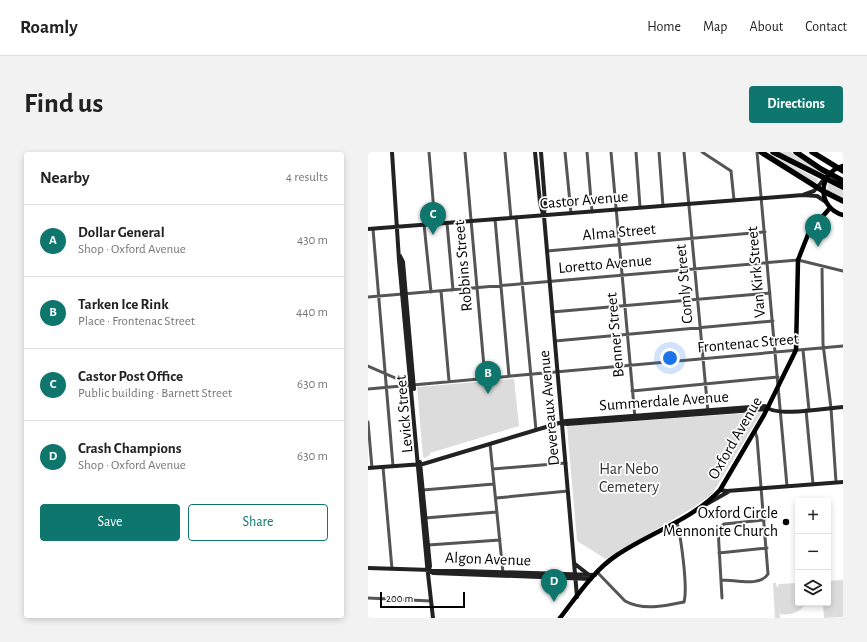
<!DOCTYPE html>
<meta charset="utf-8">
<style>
:root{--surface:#fff;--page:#f2f2f2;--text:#222;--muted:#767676;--line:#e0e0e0;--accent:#0f766e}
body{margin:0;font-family:"Alegreya Sans",sans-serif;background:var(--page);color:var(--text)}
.controls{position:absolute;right:12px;bottom:12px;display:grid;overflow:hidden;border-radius:4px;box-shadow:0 2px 6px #0003}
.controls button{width:36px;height:36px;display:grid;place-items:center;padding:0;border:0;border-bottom:1px solid var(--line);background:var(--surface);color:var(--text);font:20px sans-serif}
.scale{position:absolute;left:12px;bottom:10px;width:85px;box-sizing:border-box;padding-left:4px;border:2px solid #000;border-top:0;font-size:11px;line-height:14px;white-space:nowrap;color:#000;-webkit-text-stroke:3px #fff;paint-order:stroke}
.you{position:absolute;left:302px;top:206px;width:14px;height:14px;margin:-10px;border:3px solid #fff;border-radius:50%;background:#1a73e8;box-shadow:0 0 0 6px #1a73e833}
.badge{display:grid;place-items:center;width:26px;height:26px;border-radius:50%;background:var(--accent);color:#fff;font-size:13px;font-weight:700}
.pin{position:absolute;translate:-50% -33px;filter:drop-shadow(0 1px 2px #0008)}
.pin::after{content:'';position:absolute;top:21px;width:14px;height:12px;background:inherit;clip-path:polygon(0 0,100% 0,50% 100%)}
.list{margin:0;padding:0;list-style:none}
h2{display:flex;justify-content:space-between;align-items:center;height:52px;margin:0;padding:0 16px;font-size:17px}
h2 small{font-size:13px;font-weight:400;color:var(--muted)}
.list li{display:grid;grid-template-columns:26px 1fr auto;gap:12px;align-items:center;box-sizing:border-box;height:72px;padding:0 16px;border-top:1px solid var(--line)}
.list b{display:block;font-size:15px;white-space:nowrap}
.list p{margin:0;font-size:13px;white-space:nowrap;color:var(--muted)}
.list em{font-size:13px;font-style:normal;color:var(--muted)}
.actions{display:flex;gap:8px;padding:12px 16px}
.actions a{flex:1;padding:9px 0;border:1px solid var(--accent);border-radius:4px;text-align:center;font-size:14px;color:var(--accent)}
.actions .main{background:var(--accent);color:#fff}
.icon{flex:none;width:22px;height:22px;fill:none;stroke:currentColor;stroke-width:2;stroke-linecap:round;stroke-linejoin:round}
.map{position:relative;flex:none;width:475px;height:466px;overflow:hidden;border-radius:4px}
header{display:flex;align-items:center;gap:24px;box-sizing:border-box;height:56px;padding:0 20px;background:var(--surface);border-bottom:1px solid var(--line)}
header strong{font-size:19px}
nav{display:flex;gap:22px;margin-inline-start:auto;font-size:14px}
.intro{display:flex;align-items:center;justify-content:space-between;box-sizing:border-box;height:96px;padding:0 24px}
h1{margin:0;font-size:28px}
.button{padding:10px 18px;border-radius:4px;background:var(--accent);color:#fff;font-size:14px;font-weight:700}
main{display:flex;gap:24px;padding:0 24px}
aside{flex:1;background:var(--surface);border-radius:4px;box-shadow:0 2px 6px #0003}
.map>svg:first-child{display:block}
.green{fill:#dcdcdc}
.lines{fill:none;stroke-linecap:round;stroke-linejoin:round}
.street{stroke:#555;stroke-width:3}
.secondary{stroke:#222;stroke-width:4}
.primary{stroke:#000;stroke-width:4.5}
.highway{stroke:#000;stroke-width:5.5}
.poi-dot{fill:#000;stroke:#fff;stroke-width:1.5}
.labels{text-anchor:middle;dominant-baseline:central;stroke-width:3.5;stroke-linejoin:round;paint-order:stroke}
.street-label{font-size:16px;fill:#000;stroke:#fff}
.park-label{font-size:16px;fill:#333;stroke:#fff}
.poi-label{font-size:16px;fill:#000;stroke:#fff;text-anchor:end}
</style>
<header>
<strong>Roamly</strong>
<nav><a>Home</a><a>Map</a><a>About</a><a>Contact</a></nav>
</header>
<div class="intro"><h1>Find us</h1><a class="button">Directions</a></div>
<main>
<aside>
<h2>Nearby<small>4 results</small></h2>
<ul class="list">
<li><span class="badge">A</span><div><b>Dollar General</b><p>Shop · Oxford Avenue</p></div><em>430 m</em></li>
<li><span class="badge">B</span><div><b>Tarken Ice Rink</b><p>Place · Frontenac Street</p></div><em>440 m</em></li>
<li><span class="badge">C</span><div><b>Castor Post Office</b><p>Public building · Barnett Street</p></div><em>630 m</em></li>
<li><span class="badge">D</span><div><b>Crash Champions</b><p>Shop · Oxford Avenue</p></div><em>630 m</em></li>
</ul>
<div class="actions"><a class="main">Save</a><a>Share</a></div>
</aside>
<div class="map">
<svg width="475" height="466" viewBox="0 0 475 466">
<rect width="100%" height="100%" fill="#fff"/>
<path class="green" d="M399,0L450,27L448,32Z
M410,0H423L451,19L449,21Z
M460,31L475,38V46L459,38Z
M146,227L151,274L62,301V303L57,306L55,305L49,235Z
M394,260L344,342L326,355L238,407L209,389L199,274Z
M475,428V465L456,466L455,453L442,454V451H460V429Z
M405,431H408L409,436L411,432L430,431V451H438C432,460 423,464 412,462L411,453L412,466H407Z"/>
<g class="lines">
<path class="street" d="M61,0L67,72
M97,0L117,226
M137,0L143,66
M197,0L203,61
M219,0L224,60
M243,0L267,266
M268,0L272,55
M291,0L295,54
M316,0L340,260
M334,0L363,19L366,48
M389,0L419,334
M148,65L168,278
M127,67L141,224
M79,71L85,138
M56,72L63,140
M5,77L25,314
M179,99L397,80
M454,114L455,192L463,256L468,330
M73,139L81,229
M0,145L430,108L475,119
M184,160L402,141
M187,189L405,169
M435,198L441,258
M0,214L41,232
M0,237L475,194
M264,239L410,225
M438,258L445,332
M0,270L4,316
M122,292L135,421
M15,315L24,417
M125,317L198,311
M55,338L126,332
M128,346L200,339
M57,366L129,360
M60,393L132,388
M351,401L399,396
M229,420L257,449C275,459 297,454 316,450C320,435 313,386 309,370
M354,428C368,428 392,435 400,422L389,286L387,279
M0,446L63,449
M354,446L350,377L356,372L396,368"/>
<path class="secondary" d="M24,0L31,108L59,413L65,466
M167,0L172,51L175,62
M173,0L177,50L176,64L209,445
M435,43L449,44L458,50
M0,77L435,43L446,39L458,25
M32,104L35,110L46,237
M194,271L199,272L399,257
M52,310L62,414L61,418
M0,316L55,312L198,269L397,254C408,266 459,256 475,255
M352,338L359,339L475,330
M337,353L360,340
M207,412L221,423
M0,416L227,423
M61,419L65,421L223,427"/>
<path class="primary" d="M475,14C449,21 449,56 475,63
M192,466C209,444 226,418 249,403C283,380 324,368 352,338L396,263L428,198L430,108L441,80L462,56"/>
<path class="highway" d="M393,0L455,39L475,49
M405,0L475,35
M428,0L453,17L475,29
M444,0L475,19"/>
</g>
<circle class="poi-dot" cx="418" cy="370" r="4"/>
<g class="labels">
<g class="street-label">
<text transform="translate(216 48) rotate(-5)">Castor Avenue</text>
<text transform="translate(251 80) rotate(-5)">Alma Street</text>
<text transform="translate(237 112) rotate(-5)">Loretto Avenue</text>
<text transform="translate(95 114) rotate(-95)">Robbins Street</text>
<text transform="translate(388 120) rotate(-95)">Van Kirk Street</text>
<text transform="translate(316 132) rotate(-95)">Comly Street</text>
<text transform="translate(247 183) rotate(-95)">Benner Street</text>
<text transform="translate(380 191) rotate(-5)">Frontenac Street</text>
<text transform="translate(296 249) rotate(-4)">Summerdale Avenue</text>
<text transform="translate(181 256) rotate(-95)">Devereaux Avenue</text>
<text transform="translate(36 262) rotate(-95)">Levick Street</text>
<text transform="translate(367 286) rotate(-60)">Oxford Avenue</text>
<text transform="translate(120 407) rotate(2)">Algon Avenue</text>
</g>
<g class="park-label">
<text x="261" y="317">Har Nebo<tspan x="261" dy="18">Cemetery</tspan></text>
</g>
<g class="poi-label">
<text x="410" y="361">Oxford Circle<tspan x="410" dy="18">Mennonite Church</tspan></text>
</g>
</g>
</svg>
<div class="controls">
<button>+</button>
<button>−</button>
<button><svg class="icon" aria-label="layers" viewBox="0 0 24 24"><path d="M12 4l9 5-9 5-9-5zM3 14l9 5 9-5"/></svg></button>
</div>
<div class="scale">200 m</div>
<div class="you"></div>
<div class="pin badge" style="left:450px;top:95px">A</div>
<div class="pin badge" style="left:120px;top:242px">B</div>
<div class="pin badge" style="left:65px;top:83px">C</div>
<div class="pin badge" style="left:186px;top:450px">D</div>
</div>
</main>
